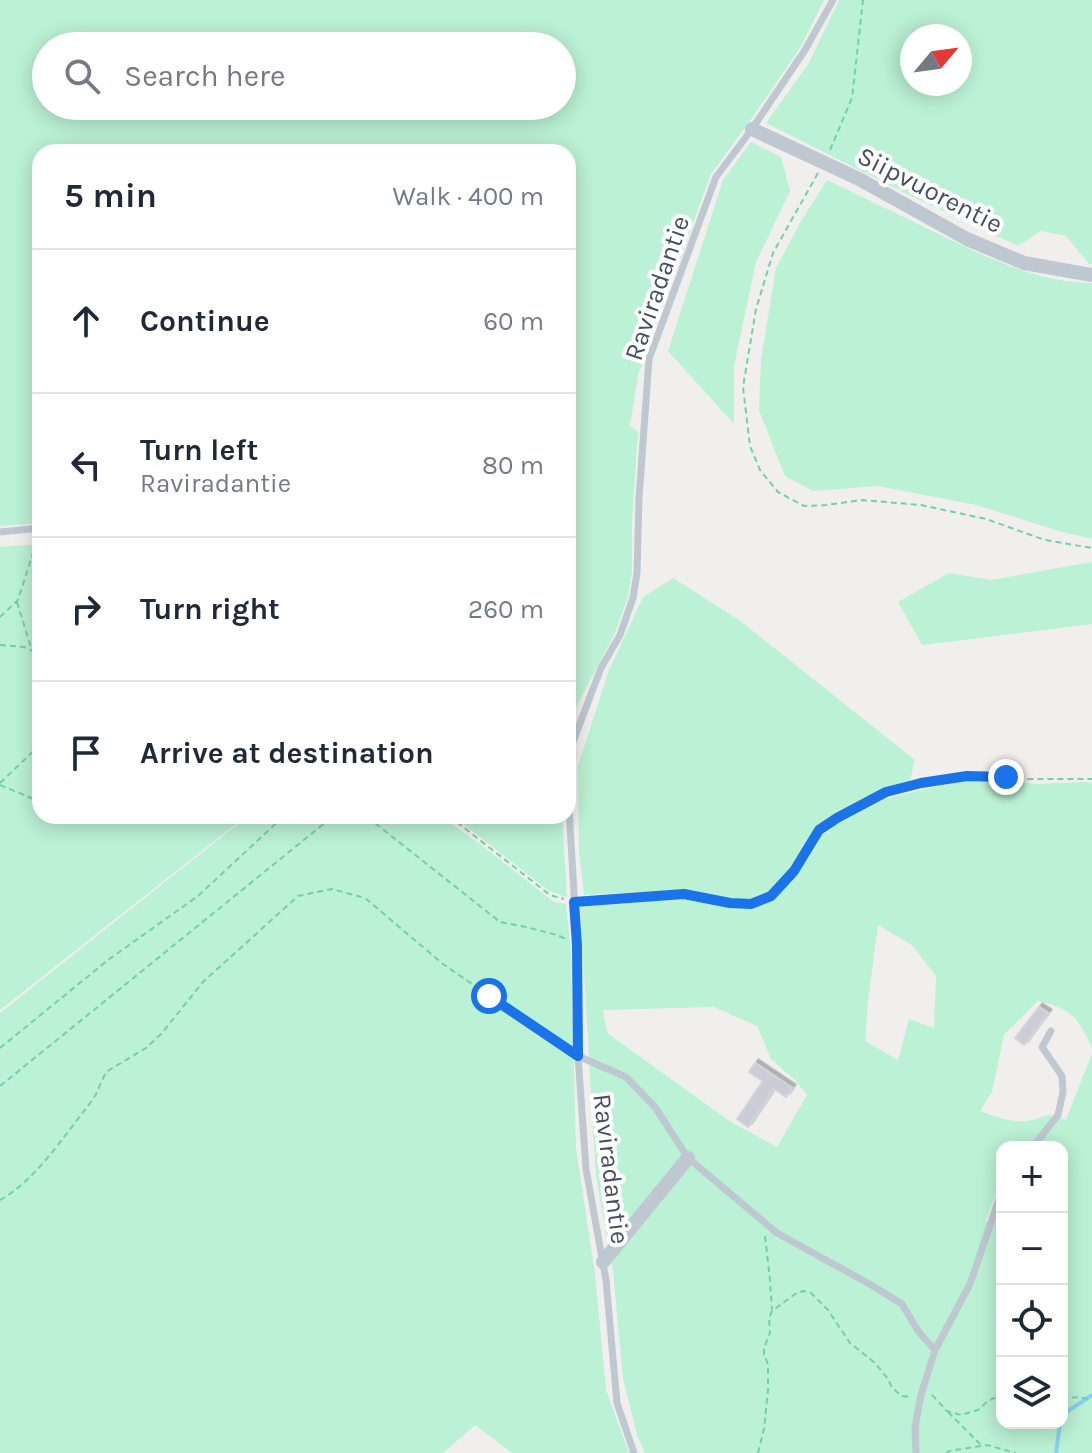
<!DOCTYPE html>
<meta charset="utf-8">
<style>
:root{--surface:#fff;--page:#f6f6f7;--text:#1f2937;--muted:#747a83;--line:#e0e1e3}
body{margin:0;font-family:Karla,sans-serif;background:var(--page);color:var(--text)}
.controls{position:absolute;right:24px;bottom:24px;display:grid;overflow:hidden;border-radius:16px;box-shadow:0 4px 20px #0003}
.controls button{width:72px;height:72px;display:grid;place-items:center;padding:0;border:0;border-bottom:2px solid var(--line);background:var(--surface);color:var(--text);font:40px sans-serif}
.compass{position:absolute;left:900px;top:24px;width:72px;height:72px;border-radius:50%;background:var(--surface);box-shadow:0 4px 20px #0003;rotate:61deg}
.stop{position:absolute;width:24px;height:24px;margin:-18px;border:6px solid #1a73e8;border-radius:50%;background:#fff}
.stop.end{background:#1a73e8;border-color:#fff;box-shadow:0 2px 8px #0008}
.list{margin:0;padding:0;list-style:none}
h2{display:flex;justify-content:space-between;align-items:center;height:104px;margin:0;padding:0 32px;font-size:34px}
h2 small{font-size:26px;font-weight:400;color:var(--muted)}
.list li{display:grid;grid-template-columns:52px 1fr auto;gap:24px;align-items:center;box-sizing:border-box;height:144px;padding:0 32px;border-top:2px solid var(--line)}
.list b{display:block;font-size:30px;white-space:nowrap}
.list p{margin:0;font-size:26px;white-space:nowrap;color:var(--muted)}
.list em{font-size:26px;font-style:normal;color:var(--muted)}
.icon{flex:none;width:44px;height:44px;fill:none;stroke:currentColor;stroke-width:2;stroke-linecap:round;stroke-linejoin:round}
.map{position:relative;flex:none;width:1092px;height:1453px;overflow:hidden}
.search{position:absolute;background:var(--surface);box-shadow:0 4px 20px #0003;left:32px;top:32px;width:544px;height:88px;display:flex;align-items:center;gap:20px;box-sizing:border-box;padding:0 28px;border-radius:44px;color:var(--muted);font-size:30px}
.panel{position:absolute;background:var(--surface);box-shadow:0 4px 20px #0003;left:32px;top:144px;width:544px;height:680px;border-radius:24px}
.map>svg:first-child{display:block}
.green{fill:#bbf1d4;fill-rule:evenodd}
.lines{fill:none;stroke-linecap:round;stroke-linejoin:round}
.stream{stroke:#87d1ef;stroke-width:4}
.building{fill:#cacdd5;stroke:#d2d4da;stroke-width:2;filter:url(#shadow)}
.path{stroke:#72d0a9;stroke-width:2;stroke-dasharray:6 4;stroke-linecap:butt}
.lane{stroke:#bfc8d1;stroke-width:7}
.street{stroke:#bfc8d1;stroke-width:14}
.route{stroke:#1a73e8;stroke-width:10}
.labels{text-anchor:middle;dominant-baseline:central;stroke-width:8;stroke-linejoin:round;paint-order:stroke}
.street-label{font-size:26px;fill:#46505d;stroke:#fff}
</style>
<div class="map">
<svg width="1092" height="1453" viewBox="0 0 1092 1453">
<defs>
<filter id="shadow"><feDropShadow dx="3.5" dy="-3.5" stdDeviation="0" flood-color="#0004"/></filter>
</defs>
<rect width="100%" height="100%" fill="#f1efee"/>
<path class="green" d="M0,0H824L800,48L747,125L711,174L638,375L630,426L638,432L632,523V572L628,597L615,633L568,723V152H40V523L0,526ZM46,46H562V106H46Z
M839,0H1092V264H1089L1066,236L1041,231L1018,246L913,197L766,123L809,63ZM912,36H960V84H912Z
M751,142L781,157L790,191L756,262L734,366V424L668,351L723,180Z
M827,180C863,197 898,214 934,232C985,256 1034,282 1092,283V539L1059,531L976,505L878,486L813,491L785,476L759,410L761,360L776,268L800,223Z
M40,544V816H246L0,1010V547Z
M1092,562V624L922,645L898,602L949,573L991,580Z
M673,578L739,620L915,760L910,780L884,788L836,814L819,826L793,867L769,893L750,900H729L683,890L584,895L579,851L578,766L609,670L643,597Z
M985,779L1036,784L1088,782L1092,784V1048C1077,1016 1073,1010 1038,1001L1004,1035L992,1092L980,1111C993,1116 1013,1123 1027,1121C1048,1118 1041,1111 1066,1120L1092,1053V1453H645L637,1435L623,1379L613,1271L596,1176L580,905L629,903L685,898L729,907L753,909L773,900L793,878L819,837L836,825L885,799L964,780ZM878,925L912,945L936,976L934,1028L909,1019L898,1060L865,1041L868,1001ZM714,1007L757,1026L771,1059L796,1081L807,1095L777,1147L731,1122L607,1033L603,1010ZM1002,1147H1062V1423H1002V1218L985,1222L1002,1178Z
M248,816H440L480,844L554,902L566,904L571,953L576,1148L595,1274L606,1390L629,1453H512L475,1425L443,1453H0V1013Z
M453,816H562L567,897L549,891Z"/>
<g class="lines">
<path class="stream" d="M1062,1415L1092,1395
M1056,1453L1060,1423"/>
</g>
<path class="building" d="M1039,1007L1048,1013L1024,1045L1015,1038Z
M755,1063L792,1088L786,1097L774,1089L748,1127L737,1119L763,1081L749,1072Z"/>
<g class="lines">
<path class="path" d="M830,150L852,98L863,0
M818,173L773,253L756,309L743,387L750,446L760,470L778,492L804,506L826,505L862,500L921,505L986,519L1045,540L1092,548
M17,602L32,651
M0,617L18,600L38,537
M0,645L24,647L40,654
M0,783L40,745
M0,785L36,800L40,798
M449,816L550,895L564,899
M586,901L684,894L730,903L751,904L771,896L794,871L819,830L837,818L886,792L921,783L967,776H987L1025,779H1092
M0,1048L108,960L198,896L284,816
M0,1086L326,822L361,818L375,823L500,922L526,927L557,935L568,940
M0,1200C35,1181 63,1137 88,1106L95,1096L106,1072L146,1048L162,1033L203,982L298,896L332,889L365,898L443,964L567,1049
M765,1236L770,1280L772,1310
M932,1395L947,1411L961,1415L978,1410L988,1401L994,1398L1002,1401
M1062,1399L1079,1397L1092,1400
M948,1412L980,1444
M758,1453L764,1429L768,1390V1364L764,1355V1348L770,1333L769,1318L772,1311L795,1294L803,1291L811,1293L828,1310L850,1343L875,1363L888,1379L892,1388L902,1396L910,1397
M946,1453L949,1451L987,1445L1016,1453"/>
<path class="lane" d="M0,532L40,528
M568,755L601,668L620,635L633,598L637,573L639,498L649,359L716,177L752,129L805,50L833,0
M568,790L577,945L578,1056L586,1169L606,1280L617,1403L634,1453
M578,1056L626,1077L655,1107L688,1158L777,1233L873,1286L902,1304L918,1331L935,1350
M1033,1147L1058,1115L1063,1092L1062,1076L1042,1047L1051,1031
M916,1453L915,1427L921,1395L935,1350L970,1284L1002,1190"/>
<path class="street" d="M752,129L859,179L967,239L1024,263L1092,275
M603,1262L688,1158"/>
</g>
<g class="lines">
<path class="route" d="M489,996L578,1056L577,945L574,902L684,894L730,903L751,904L771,896L794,871L819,830L837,818L886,792L921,783L967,776L1006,777"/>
</g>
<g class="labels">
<g class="street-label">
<text transform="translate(930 190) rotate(27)">Siipvuorentie</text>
<text transform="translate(657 288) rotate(-71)">Raviradantie</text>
<text transform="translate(611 1169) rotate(83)">Raviradantie</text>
</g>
</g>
</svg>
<div class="controls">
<button>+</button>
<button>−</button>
<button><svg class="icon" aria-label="locate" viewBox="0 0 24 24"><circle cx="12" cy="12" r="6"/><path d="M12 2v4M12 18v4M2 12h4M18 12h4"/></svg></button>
<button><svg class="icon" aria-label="layers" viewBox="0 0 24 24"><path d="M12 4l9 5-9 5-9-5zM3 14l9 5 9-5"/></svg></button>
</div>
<svg class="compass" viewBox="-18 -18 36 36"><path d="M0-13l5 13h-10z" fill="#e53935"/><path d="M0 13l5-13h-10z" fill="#747a83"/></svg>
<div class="stop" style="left:489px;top:996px"></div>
<div class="stop end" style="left:1006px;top:777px"></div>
<div class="search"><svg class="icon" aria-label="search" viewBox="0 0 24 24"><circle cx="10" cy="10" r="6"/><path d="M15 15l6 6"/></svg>Search here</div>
<section class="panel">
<h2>5 min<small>Walk · 400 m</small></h2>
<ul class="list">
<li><svg class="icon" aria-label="ahead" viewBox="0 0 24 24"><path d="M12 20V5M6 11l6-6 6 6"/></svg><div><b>Continue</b></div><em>60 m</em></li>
<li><svg class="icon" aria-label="left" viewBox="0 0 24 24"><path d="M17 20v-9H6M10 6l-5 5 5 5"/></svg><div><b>Turn left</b><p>Raviradantie</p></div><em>80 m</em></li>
<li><svg class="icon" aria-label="right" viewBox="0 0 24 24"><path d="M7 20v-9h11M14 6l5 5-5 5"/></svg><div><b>Turn right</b></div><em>260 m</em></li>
<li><svg class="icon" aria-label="arrive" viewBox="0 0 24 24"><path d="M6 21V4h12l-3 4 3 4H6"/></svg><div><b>Arrive at destination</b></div></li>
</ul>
</section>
</div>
